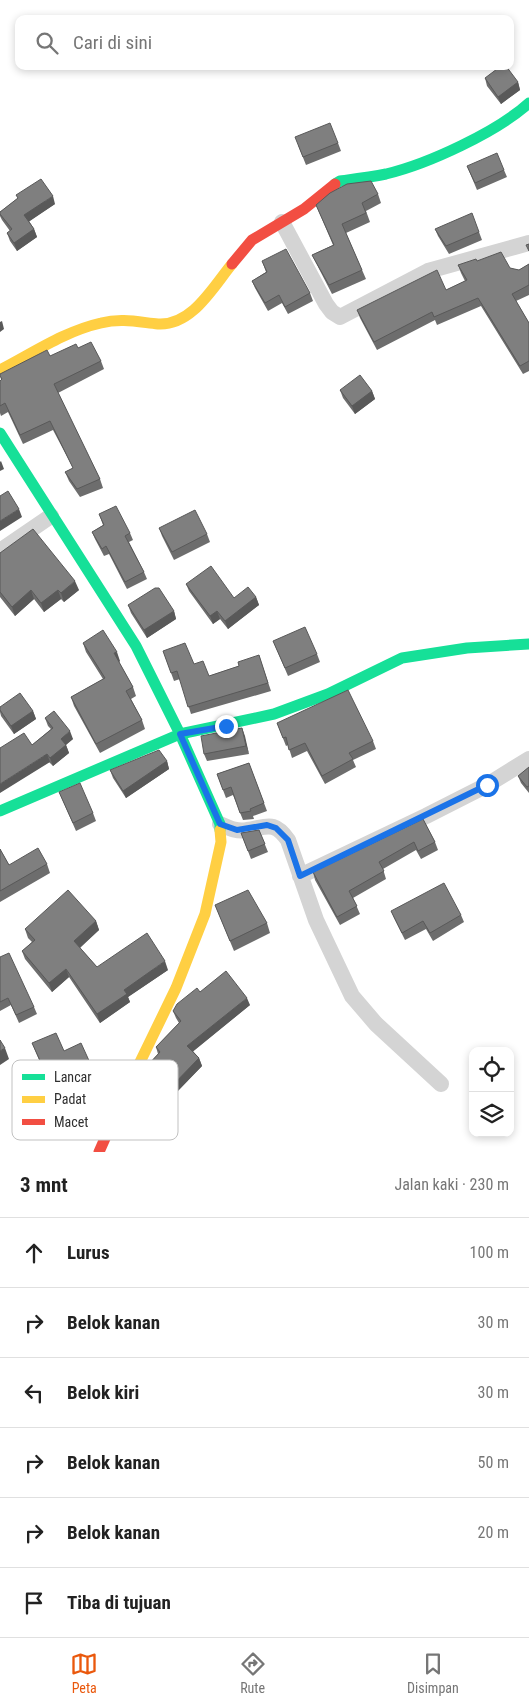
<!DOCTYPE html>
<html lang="id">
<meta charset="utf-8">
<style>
:root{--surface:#fff;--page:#f2f2f2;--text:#222;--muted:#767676;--line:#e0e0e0;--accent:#ea580c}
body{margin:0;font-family:"Roboto Condensed",sans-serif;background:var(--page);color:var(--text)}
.controls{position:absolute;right:15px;bottom:15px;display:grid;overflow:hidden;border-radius:10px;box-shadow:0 2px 8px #0003}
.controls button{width:45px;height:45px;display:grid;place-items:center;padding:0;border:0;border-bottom:1px solid var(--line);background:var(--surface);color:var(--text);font:25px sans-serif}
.stop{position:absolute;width:15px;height:15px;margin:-11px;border:4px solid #1a73e8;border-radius:50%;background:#fff}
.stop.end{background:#1a73e8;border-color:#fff;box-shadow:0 1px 5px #0008}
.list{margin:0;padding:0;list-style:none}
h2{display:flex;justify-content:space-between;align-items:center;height:65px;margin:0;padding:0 20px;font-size:21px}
h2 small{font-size:16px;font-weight:400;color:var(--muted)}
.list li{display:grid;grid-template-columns:32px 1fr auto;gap:15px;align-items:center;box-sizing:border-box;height:70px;padding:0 20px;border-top:1px solid var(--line)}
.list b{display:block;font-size:19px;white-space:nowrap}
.list em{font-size:16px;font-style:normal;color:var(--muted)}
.icon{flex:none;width:28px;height:28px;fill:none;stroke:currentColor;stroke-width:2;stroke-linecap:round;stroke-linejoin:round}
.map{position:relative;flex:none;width:529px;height:1152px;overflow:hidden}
.search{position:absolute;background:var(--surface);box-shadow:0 2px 8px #0003;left:15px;right:15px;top:15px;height:55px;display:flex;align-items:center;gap:12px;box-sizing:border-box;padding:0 18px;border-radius:10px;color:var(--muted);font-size:19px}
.sheet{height:485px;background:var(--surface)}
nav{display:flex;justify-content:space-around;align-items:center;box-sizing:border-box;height:70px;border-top:1px solid var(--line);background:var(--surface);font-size:14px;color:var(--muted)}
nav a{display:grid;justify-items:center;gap:2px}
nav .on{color:var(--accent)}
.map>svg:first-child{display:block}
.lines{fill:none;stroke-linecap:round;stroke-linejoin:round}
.street{stroke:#d4d4d4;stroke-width:16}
.fast{stroke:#16e098;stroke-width:11}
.slow{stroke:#ffcf43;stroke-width:11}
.jam{stroke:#f24e42;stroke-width:11}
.wall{fill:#6d6d6d}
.shaded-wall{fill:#595959}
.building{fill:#7f7f7f;stroke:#595959}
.route{stroke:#1a73e8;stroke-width:6}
.key{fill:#fff;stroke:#c1c1c1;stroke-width:1}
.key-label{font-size:14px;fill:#2f2f2f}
</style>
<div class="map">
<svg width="529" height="1152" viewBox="0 0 529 1152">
<rect width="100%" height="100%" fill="#fff"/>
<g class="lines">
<path class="street" d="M282,222L326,304L332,312L340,317L428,271L529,243
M0,551L51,516
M220,824C229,828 237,832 247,830C267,827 274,820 288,840L316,920L352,996L376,1024L441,1084
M300,876L426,816L487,785L529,759"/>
<path class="fast" d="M335,184L340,181C355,179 371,177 386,174C428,164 497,132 529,103
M0,433L136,646L180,734L220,824V830
M0,811L180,734L274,714L328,694L402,658L467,648L529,644"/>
<path class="slow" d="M0,370C33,353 65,331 101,323C121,318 138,322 158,324C192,326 213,287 232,264
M125,1093L176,988L205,914L221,842L220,830"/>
<path class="jam" d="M232,264L252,240L304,209L335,184
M99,1152L125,1093"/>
</g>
<path class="wall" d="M485,78L518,82L520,90L501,104L487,86Z
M338,143L341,151L306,165L298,145Z
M467,166L504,170L507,177L477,190Z
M378,194L381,203L366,211L370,222L346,233L366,279L332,294L316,263L312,255L333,245L316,205Z
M16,195L55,204L29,221L34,229L37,237L17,251L10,241L7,233L10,231L2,220L0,216V212L18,198Z
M435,229L479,232L482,240L449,254L438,236Z
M262,261L310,293L313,301L288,314L282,303L268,311L255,288L252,281L266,272Z
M477,261L519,270L529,264V295L516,301L529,323V371L523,374L481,306L437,325L435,320L377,350L360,318L357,310L446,290L465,281L461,273L458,265Z
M78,348L101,361L104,369L58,393L100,479L103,488L80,497L69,481L65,472L73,468L53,430L23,444L8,412L1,416L0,413V381L1,380L0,374L50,356Z
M340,390L372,391L375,399L355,414L343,398Z
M99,514L130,533L133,540L129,542L144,572L147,579L127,589L109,554L104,556L95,539L92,532L103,525Z
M159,528L207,534L210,542L174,560L162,536Z
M0,553L79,590L64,602L61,599L44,612L34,599L15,616L0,597Z
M186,584L234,598L256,597L259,605L228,629L220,619L213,624L189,591Z
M128,605L174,611L176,619L147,638L131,613Z
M273,641L317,654L320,662L288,676Z
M83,643L120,661L119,662L133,687L136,696L131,699L142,720L145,729L100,753L74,706L71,697L103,679L86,652Z
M163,651L194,664L209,676L239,666L259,655L271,691L191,714L180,679L174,681Z
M0,707L33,711L36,719L14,734L1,716L0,712Z
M45,718L73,739L66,745L69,753L53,766L32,745L51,729L48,726Z
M277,723L373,741L376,749L353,760L356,767L325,784L307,751L292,758L288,745L286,746Z
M242,728L249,754L207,761L204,754Z
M167,761L169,769L126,798L113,778L110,770Z
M249,763L267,811L253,816L254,819L243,820L233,795L226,798L217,774Z
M529,767V793L521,783L518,776Z
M59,792L93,813L96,821L76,831Z
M423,819L435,842L438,850L421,859L416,850L383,869L386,879L353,898L360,914L340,925L315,880L313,872Z
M259,830L268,852L251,859L241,833Z
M0,849L9,865L47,864L50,873L0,902Z
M215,905L267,923L270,933L234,951Z
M391,911L461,915L464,922L433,941L426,929L405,940L394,918Z
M96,921L99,930L80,948L97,967L168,970L128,997L130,1002L100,1023L69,977L52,992L25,959L22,951L32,942L28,938L25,929Z
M0,957L34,1007L37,1014L19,1023L11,1005L0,1011Z
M200,992L250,1005L193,1051L199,1058L202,1066L173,1096L150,1074L147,1066L158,1054L156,1047L179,1023L176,1018L173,1011Z
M32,1043L64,1051L101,1087L105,1096L69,1113L72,1121L41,1136L24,1101L21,1091L47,1079Z"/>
<path class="shaded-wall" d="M518,82L520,90L501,104L498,97Z
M53,196L55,204L27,223L24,215Z
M34,229L37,237L17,251L14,243Z
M2,321L4,329L0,332V322Z
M372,391L375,399L355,414L352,406Z
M1,461L4,469L0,471V462Z
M19,509L22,517L0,531V521Z
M75,581L79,590L64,602L61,593Z
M31,590L34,599L15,616L12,607Z
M58,590L61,599L44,612L41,603Z
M256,597L259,605L228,629L225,621Z
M174,611L176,619L147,638L144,630Z
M217,611L220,619L213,624L210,616Z
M117,652L120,661L117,663L114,653Z
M33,711L36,719L14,734L11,726Z
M242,728L245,736L249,754L246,746Z
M70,731L73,739L63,747L61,739Z
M66,745L69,753L53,766L50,758Z
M47,754L50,762L0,793V784Z
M167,761L169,769L126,798L123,791Z
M96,921L99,930L77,950L74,941Z
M165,961L168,970L128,997L130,1002L100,1023L97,1014L124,990Z
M66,969L69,977L52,992L49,983Z
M247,998L250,1005L190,1054L187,1046Z
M5,1048L9,1059L0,1065V1051Z
M199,1058L202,1066L173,1096L170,1088Z"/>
<path class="building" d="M501,66H506L518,82L498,97L485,78Z
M330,123L338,143L303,157L295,137Z
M497,153L504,170L475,183L467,166Z
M41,179L53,196L24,215L34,229L14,243L7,233L12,229L0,214V212L18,198L16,195Z
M371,181L378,194L362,203L366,213L342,224L362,270L329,285L312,255L334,245L316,205L330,193L347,184Z
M472,213L479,232L446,246L435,229Z
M529,244V251L526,245Z
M286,249L310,293L285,307L279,295L265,303L252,281L267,272L262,261Z
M501,252L510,268L519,270L529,264V285L512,294L529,323V361L520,366L478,298L434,317L432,312L374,342L357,310L437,270L446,290L467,280L458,265L476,259L477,261Z
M91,342L101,361L54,384L100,479L77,489L65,472L73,468L50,421L20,435L5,403L0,406V381L2,379L0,376V374L47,350L50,356L76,344L78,348Z
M360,375L372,391L352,406L340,390Z
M8,491L19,509L0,521V496Z
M116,506L130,533L125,536L144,572L125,582L106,546L102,549L92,532L104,525L99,514Z
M195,510L207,534L172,552L159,528Z
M33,529L75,581L61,593L58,590L41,603L31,590L12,607L0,592V553Z
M211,566L234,598L248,587L256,597L225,621L217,611L210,616L186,584Z
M155,588H159L174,611L144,630L128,605Z
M305,627L317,654L285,668L273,641Z
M103,630L117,652L114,653L133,687L126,691L142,720L96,744L71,697L105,678L83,643Z
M185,643L194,664L203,661L209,676L239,666L238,662L259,655L268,683L188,707L177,671L171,673L163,651Z
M348,690L373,741L349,753L353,759L322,776L305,743L289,750L286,737L283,738L277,723Z
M20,693L33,711L11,726L0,710V707Z
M54,711L70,731L61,739L66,745L50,758L47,754L0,784V748L24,733L32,745L53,728L45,718Z
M242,728L246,746L204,754L201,736Z
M159,750L167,761L123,791L110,770Z
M249,763L264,803L250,809L251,811L240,813L231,787L223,790L217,774Z
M529,767V786L527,787L518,776Z
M80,783L93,813L73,823L59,792Z
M423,819L435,842L418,851L414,842L379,862L384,871L349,891L357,906L337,917L313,872Z
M259,830L265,844L248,851L241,833Z
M38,848L47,864L0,891V849L9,865Z
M444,883L461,915L430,933L423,921L402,933L391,911Z
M68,890L96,921L74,941L97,967L147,933L165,961L124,990L127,994L97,1014L66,969L49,983L22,951L35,940L25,929Z
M248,890L267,923L230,941L215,905Z
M9,953L34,1007L16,1015L8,998L0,1002V957Z
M226,971L247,998L187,1046L199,1058L170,1088L147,1066L160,1052L156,1047L181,1021L173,1011L177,1004L197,988L200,992Z
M56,1033L64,1051L81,1043L101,1087L65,1104L69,1111L38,1127L21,1091L48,1078L32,1043Z
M0,1040L5,1048L0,1051Z"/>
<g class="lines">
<path class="route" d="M226,726L180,734L220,824L237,830L267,825L276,828L288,840L300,876L487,785"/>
</g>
<rect x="12" y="1060" width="166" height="80" rx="8" class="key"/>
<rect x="22" y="1074" width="23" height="6" fill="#16e098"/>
<rect x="22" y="1096" width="23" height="7" fill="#ffcf43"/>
<rect x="22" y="1119" width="23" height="6" fill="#f24e42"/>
<g class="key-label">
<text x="54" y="1082">Lancar</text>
<text x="54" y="1104">Padat</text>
<text x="54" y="1127">Macet</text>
</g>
</svg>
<div class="controls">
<button><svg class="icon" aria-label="locate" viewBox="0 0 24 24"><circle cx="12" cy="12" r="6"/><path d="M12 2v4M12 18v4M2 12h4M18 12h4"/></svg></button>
<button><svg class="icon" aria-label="layers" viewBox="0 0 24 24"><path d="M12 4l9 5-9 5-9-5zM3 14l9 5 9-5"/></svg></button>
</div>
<div class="stop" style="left:487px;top:785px"></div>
<div class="stop end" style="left:226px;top:726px"></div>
<div class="search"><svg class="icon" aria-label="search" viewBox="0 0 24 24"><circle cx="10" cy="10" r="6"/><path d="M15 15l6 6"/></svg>Cari di sini</div>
</div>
<section class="sheet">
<h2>3 mnt<small>Jalan kaki · 230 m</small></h2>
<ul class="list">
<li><svg class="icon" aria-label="ahead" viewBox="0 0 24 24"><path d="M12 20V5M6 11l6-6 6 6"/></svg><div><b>Lurus</b></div><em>100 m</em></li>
<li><svg class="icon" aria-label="right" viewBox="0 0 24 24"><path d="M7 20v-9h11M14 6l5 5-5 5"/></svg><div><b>Belok kanan</b></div><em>30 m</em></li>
<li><svg class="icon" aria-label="left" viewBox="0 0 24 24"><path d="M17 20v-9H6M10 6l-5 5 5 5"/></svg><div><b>Belok kiri</b></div><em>30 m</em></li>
<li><svg class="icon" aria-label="right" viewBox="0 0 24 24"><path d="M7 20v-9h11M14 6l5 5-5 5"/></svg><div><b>Belok kanan</b></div><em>50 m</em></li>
<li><svg class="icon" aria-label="right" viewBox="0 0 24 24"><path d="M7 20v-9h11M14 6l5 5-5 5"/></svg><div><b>Belok kanan</b></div><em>20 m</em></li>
<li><svg class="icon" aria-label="arrive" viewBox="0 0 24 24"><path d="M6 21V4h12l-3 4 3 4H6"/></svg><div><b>Tiba di tujuan</b></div></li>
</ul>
</section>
<nav>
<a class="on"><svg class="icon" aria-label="map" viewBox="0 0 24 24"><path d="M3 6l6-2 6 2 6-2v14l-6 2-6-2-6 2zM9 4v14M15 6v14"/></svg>Peta</a>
<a><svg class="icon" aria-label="directions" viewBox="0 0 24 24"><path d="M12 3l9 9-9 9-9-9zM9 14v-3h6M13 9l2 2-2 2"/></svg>Rute</a>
<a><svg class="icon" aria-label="saved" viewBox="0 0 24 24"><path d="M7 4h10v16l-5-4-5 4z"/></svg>Disimpan</a>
</nav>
